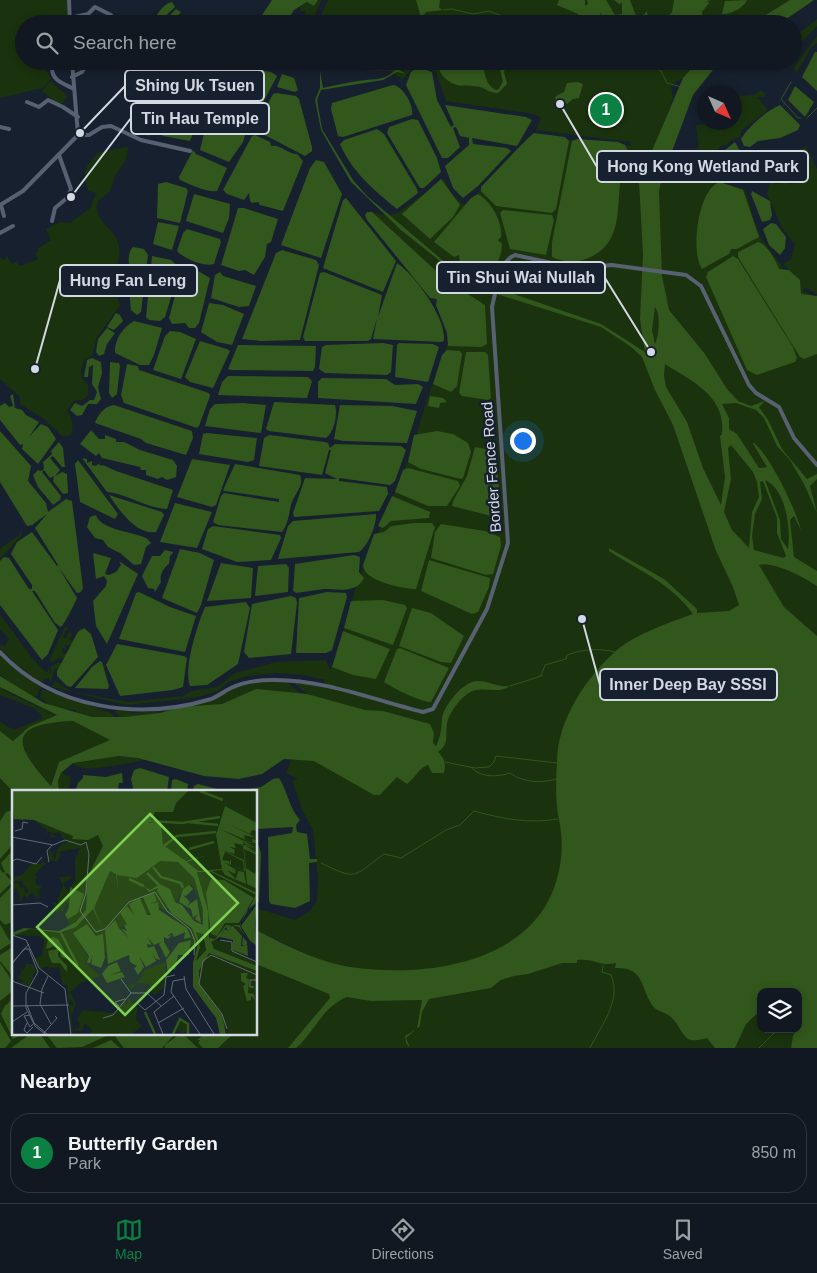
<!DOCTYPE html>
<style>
:root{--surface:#111822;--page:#1e252f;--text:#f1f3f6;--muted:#9ca0a5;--line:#303740;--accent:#0b8043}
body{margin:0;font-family:Helvetica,sans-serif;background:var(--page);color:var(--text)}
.controls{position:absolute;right:15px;bottom:15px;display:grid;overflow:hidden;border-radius:10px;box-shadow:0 2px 8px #0003}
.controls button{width:45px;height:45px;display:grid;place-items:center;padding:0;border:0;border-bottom:1px solid var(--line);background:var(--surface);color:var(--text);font:25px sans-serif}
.compass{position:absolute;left:697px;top:85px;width:45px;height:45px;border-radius:50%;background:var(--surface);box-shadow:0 2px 8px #0003;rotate:135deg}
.you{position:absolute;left:522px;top:440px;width:18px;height:18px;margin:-12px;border:4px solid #fff;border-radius:50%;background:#1a73e8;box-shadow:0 0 0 8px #1a73e833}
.badge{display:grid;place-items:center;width:32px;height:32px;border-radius:50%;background:var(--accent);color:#fff;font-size:16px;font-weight:700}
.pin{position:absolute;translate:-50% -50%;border:2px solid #fff;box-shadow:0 1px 5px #0006}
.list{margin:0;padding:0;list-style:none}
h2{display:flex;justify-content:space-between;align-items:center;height:65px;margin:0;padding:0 20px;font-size:21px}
h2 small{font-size:16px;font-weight:400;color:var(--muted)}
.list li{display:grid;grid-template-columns:32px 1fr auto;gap:15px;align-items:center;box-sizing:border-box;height:80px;margin:0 10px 10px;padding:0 10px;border:1px solid var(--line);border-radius:20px}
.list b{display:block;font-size:19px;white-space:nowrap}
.list p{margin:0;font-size:16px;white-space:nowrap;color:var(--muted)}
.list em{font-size:16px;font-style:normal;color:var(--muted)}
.icon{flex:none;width:28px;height:28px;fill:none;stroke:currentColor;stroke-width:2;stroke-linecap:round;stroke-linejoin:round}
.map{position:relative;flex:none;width:817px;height:1048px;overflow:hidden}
.search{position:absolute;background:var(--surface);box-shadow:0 2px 8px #0003;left:15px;right:15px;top:15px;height:55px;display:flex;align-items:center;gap:12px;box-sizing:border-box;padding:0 18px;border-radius:28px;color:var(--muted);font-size:19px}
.sheet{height:155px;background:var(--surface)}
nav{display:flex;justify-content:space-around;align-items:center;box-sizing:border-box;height:70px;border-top:1px solid var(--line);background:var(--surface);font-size:14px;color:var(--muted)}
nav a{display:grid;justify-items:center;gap:2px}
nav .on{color:var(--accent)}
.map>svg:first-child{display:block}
.green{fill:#1a320d;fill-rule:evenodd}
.water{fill:#31571c;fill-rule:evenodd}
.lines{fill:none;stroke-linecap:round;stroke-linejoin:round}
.stream{stroke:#31571c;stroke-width:1}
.minor{stroke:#576172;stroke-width:4}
.labels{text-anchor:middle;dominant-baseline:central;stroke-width:5;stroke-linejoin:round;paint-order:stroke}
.street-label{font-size:15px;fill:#d3d9e3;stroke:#17202e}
.inset-river{fill:none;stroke:#31571c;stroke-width:2.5}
.inset-road{fill:none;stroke:#626a76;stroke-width:1}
.view{fill:#7fd052;fill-opacity:0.15;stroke:#7fd052;stroke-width:2.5}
.inset-edge{fill:none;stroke:#d3d9e3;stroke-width:2.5}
.leader{fill:none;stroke:#d3d9e3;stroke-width:2}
.callout-dot{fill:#d3d9e3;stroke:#17202e;stroke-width:2}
.callout{fill:#17202e;stroke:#d3d9e3;stroke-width:2}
.callout-label{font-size:16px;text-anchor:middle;font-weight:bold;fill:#d3d9e3}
</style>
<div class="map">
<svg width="817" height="1048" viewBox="0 0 817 1048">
<rect width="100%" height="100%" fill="#17202e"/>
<path class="green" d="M0,0H67L68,24H24V61H40L51,78L43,88L0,98Z
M322,0L310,24H304V21L310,20L311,16L307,14L305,16V11H301L300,7L307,2Z
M328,0H790L751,24H317Z
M817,19V26L802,42L793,56V38Z
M817,36V43L811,48L796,74L794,67Z
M301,61H698L683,78L671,85L673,99L651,156L667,163L699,165L698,176L744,189C751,204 753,223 761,237C768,249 778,258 783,269L796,276L783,264L791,259L795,245L782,228L767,194L770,183L779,174L775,184L789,182L791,185L796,181L785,154L806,147L817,169V294L804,287L803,291L817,297V1048H0V778L14,793L11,799L14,802V1034H256V963L300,983L313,957L256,930V908L295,920L310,911L317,901L318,879L313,830L303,812L292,780L298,779L286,773L294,753L310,696L292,682L303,681L322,688L325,680L302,675L277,673L247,676L228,682L218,691L194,698L126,705L52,687L55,681L70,691L128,702L183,696L191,691L217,687L235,673L276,662L326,660L330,670L337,655L357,583L410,456L427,399L450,338L434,295L368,213L371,211L382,215L396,214L444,179L451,193L466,207L491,178L565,140H590L631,146V142L536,130L541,118L534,114L446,101L436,72L421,64L410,70L403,80L390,71L302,68ZM761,992H798V1029H761Z
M50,81L68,96L60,106L42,91Z
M761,90L766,94L764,97H757L768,110L741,131L740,137L731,140L727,145H721L716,153L700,156L695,151L699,146L696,125L734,122L735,96L754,95Z
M128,147C127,163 124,162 116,174C113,179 113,187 109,192C104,198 95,199 97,210C99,222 111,228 116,238C126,257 112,268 114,284C115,291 119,297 120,306L97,337L92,356L85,359C81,370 78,377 88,384V395L83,400L73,401L67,411C73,419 74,426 71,435L63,437L44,419L20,404V397L0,379V258L4,260L7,256L12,264L16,262L20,266L38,259L35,253L38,251L37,249L51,240L46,229L60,222L70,223L90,208L96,193L88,191C81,171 86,167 98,152C109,152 117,148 128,147Z
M756,151L757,157L750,163L742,158Z
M22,528L21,536L0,559V549L20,534Z
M0,614L32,658L46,672H48V666L51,675V666L59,662L62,664L60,668L55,669L51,682L48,678H45L43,682L39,681L18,666L0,648V645L5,646L9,639L0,629Z
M65,627L68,628L63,637L67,638L68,633L71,632L72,636L69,639L72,641L80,628L82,630L72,646L66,645L65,650L62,647V652L67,654L65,658H60L51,663L50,658Z
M0,654L14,668L41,687L37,696L32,697L0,675Z
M276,679L287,682L300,693L125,722L114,711L126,708L132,713L155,711L161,713L177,705L208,701L235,687Z
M0,687L7,692L58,716L21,733L13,741L0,731V722L14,730L43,718L36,709L0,695Z
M42,689L111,713L122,725L83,718L75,710H56L40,697Z
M73,721L112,740L54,774L51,786C14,744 6,724 73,721Z
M116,751L149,759C135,762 90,772 79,767C75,766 72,762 69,760Z
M61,773L71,777L68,792H59L58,781Z"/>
<path class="water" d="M272,0H318L314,6L307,2L294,10L285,24H256Z
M416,0H440L439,8L443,10L426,12L416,24L420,14Z
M559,0H585V6L588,4L587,0H606L615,15L622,14V3L619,4L614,0H630L636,16V23L647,11L648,17L654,21L667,17L672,12L674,0H711L707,1L709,3L702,12L703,18L708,19L702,24H607L602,20L601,12L599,21C590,23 588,24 579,18L578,14L557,5Z
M747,0C744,8 730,15 722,14L725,1Z
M790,0H814L779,24H751Z
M172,2L175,7L158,23L155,19C158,12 165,3 172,2Z
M176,9L181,12L170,24H161Z
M815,52H817V91L802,77Z
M162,61H184L172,87C162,90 145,81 137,73L143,65L154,67Z
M189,61H223L212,90L206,97L177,90L182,72Z
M400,61L399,70L406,74L397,72L383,80L321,90L317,100L322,129L353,180L367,196L447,264L467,277L492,289L491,293L460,277L445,265L401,230L351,182L321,130L315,100L320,88V71L323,88C334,85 346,83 358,81C376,78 392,82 400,61Z
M432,61H452L446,63L449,68L456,61H483C484,71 485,85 496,90L499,89L503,81L500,70L502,61H507L504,72L507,84L498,93C490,93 486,89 480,87C466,84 458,89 446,79C440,74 439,67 432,61Z
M698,61H720L693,95L662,178L659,191L662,276L669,310L705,354L727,389L738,401L751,406L765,401L759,407L768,420L782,449L807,479L817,474V479L810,486L817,513L804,484L790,460L777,446L764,418L756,410L736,403L722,404L729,418V429L737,434L759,468L767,467L752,442C768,450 797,512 801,530L794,516L790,520L794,557L817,571V586C806,578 772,560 759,565L784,607L817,636V1048H791L793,1036L802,1017L798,1019V992H761V1010L746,1024L735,1048H715L707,1038C702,1039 694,1042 688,1039C681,1034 678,1023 671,1017C665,1012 657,1012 652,1005C640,986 644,967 615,968L616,963C598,967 596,958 577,960V963H562L528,974L514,976L501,980L491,988L429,999L422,1012L420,1026L406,1038L410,1048L406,1043L405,1036L417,1029L422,1000L371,1001L347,997C322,1007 315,1032 296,1048H288L330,998L329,994L256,964V930C286,945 317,962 351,967C424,978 531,964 556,882C563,859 563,841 559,819C555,802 556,780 557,762C557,720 587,676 618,649C635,635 672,621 693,614C669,582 641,572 609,551V548L664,579L697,609V613L729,611L739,605L733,587L716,551L673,425L655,390L642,357L630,346L601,327L497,294L499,289L601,324L645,352L640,319L643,254L639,181L683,78ZM655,307C661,315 659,335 655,344L652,330ZM665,364C693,382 726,396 722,434L720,436L725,477L721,505L703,468L687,422L666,387L664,375ZM731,445L753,472L757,482L759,497L752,512L749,548L732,530L724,512L731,479L728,448ZM765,480C786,489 791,529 788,549L781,539L780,520ZM763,481L777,518V533L786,556L784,558L754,550L752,536L755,514L762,499L760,482Z
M233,65L271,72L277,76L250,127L231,125L212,115Z
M418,67L432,72L437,100L451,127L454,125L445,105L526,117L532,120L517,146L472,138L473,144L507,148L511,151L478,186L463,198L453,188L445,166L469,145V138L460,136L456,127L453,128L460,147L448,158H442L406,85L411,72Z
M282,74L294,78L298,90L295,92L277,87Z
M578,82L583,84L579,98L573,99L562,108L554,103L556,96L564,92L567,83Z
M393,85C403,86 414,105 412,115L343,137L338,136L331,109L332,103Z
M795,86L814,102L805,117L788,100Z
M147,87L165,93L152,135C145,136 136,134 131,128C132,116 138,94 147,87Z
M277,93L296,96L299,99L312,147V151L305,156L257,131L256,127L273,94Z
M171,94L204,101L205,104L190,141L163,136L158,131Z
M780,105L800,125L798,130L780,138L758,141L750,147L744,146L741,139C749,126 766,111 780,105Z
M412,119L418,120L437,158L441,172L424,188H420L387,133L389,127Z
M212,122L246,132L243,142L229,162L200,150L206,125Z
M377,129L384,134L417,189L418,193L397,209C374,190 352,172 340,144L344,140Z
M534,133L565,137L569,141L556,209L552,213L496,206L481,191V187C488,180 530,135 534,133Z
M255,135L270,142L271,146C280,144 288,154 297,154L303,161L283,211L260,205L258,202L252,203L250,201L249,193L244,200L227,194L223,190L252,136Z
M577,139L618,142L625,145L627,149C624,161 621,172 620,184C617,214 621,246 586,259C576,263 562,262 552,257V242L572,141Z
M735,142L741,153L725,166L722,172L716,173L711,161Z
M193,150L196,154L227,168L217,191C208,193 189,184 180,180L179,177Z
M316,160L324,162L342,194L321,258L281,245L310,168Z
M441,179L460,205L453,217L430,239L402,214Z
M166,182L186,188L188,191L180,223L157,218L158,184Z
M720,182L743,190L759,237L737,249H731L729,254L702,269C690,252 698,188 720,182Z
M752,191L770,201L772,215L770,220L762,222L751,194Z
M194,194L230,204L229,218L223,233L186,221Z
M478,194C491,202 503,221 501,237L498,240L502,244C502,251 500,258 497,263C485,283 476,272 460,262L459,255L454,257L434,242L471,198Z
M346,198L396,261L383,292L323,268L343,200Z
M238,208H244L278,219L271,242L267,244L265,257L254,275L245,270L239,271L221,265Z
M503,210L552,215L554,220L546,255L510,249L500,213Z
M367,212H372L435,270L451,280L452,284L485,305L487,344L481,347L448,346L447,333L436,305L437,299L430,298L367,220L365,215Z
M158,222L179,226L172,250L153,244Z
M771,223L776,224L786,237L785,248L780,255L769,245L763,229Z
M187,229L220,239L221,242L214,264C204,267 184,259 177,251L183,233Z
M758,242C767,244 776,261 779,269L789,270L800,280L801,294L817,296V354L804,359L800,357L738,257V252Z
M133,247L144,249L148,255L141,312L137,315L131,310L129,290L132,288L133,281C130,272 125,255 133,247Z
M282,250L316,260L319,265L300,340L261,341L242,339L276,253Z
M152,256L171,260L180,268L165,317L160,321L149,320L146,317Z
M733,256L738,259L793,347L797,358L795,362L757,375L747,370L706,277L708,272Z
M397,263C415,275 446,318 444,340L442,342L373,339L377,318L371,339L368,341H305L303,337L320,273L324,272L382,295L378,317Z
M187,270L198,271L210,278L199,323L195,328H189L185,323L172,324L169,318L175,296Z
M220,272L223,276L256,286L249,306L239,307L211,298L215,275Z
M209,303L223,305L244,314L232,345L217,342L201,332Z
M116,313L120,315L123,321L114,330L107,327Z
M134,321L162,328L154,355L149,365H140L115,353C114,340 123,327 134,321Z
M107,328L115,333L107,344L104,354L99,356L96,352L98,339Z
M170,331L180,332L196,339L181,379L153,370L165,336Z
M200,341L227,349L230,351L213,388L190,382L185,377Z
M383,343L393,345L391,372L387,375L325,373L319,369L322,347L326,345Z
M399,343L433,344L439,347L428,382L395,377L397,345Z
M238,345L316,346L315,367L313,371L231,370L228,369Z
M447,350L460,351L462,354L457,386L451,392L433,384L442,355Z
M466,352H485L488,355L491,398L488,400L462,396L459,393Z
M92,358L101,362L102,373L98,387L101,399L97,404H88L82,415L77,416L70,410L75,403L82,406L90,400H94L97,392L92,384L93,365L89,367L88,377H84L87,360Z
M110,362L119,363L120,366L117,394L112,398L109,393Z
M127,364L138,366L139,370L209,393L210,396L199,426L197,428L124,403L121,395Z
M228,376L308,377L312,381L307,398L218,395L222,382Z
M322,378L386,379L395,385L418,384L423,387L416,404L318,398V382Z
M13,394L15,408L22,410L26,415L39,422L29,437L41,424L48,427L56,439L38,464L22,449L23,444L20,445L0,420V406L5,403L9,407L13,406L10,396Z
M430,396L443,398L447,402L440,403L439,408L428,406Z
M274,402L335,405C338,414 334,433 326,438L269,431L266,429Z
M243,403L266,405L261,433L205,426L210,409L215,404Z
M114,405L192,431L193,438L186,455L146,443L141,439L95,423C98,414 105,406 114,405Z
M340,405L392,406L417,411L407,443L343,441L334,439Z
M91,430L99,439H105V435L116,439V442H124L140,450L173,460L177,466L176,477L167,480L162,477L158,479L146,475V470H141L140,467L102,458L99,453L96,456L80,444Z
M0,431L31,466L28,481L46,503L48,512L66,499L72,501L83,588L81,592L77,593L59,568L77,598C75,603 64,625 61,627L55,623L35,591H32L58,630L48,654L42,660L0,605V561L4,557L9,558L29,589H32V585L11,554L17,542L32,532L57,566L58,565L35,528L47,514L32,525L27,526L0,482Z
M437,431L453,434L468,443L471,452L463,478L461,479L421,469L408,462L414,435Z
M207,433L257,438L254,460L248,462L199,454L203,434Z
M269,435L325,442L328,443L330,448L335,444L401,446L406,450L395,481L390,485L339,478V481L387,487L388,494L379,511L294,517L293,513L305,478L337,479L325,473L331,450H329L322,475L259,466L264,438Z
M59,442L63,448L65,467H62L53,456L50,458L60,470L55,476L62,472L67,474L68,493L63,494L53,481L54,476L50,478L44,470L42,472L61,496L60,500L53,505L38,487L33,475L38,470L41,471L44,469L43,462L52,454L51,451Z
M475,447L496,451L501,515L499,518L452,506L453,501L467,476Z
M82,458L87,459V463L92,461V465L96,466L98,464L102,466L103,465L116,471L173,490L167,509C149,509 127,494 107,492Z
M192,459L230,465L216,505L212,507L177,497Z
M78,460L118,514L115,519L80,502L75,464Z
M235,464L300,475C305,486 293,495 291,505C289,514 288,524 282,532L218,525L213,522L221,496L224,493L279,502V499L225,491L223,490Z
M408,468L458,481L460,486L447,506H428L395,492L403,470Z
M109,495L162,512L164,515L156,532C137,535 120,512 109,495Z
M392,496L430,512L429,518L391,521L383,528L378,526Z
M175,503L212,512L197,548L160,542Z
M376,514C377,524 368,546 359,552L278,559L288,526L293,521Z
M96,515C100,530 135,532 146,538C148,539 149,541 151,543L146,547L141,564L134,565L120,553L108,547L103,540L95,538L87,527L90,517Z
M414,523H432L435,527L416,589C404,589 363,581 363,565L374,534L384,532L391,526Z
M441,524L485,531L500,537L501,546L493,574L486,575L431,558L435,532Z
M213,526L280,535L281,538L271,560L237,562L202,549L208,529Z
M180,549L200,553L214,560L201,605L197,613L162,598Z
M165,550L173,552L172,554L170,556L169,564C164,567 159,575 161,582L155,592L154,589L148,588L142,576L152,556H160Z
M93,553L111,558L105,574L109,575L116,572L121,565L119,561L138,574L107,644L96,626L93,601L106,586L107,581L104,576L96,579Z
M354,555L360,557L359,572L364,578C357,594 337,589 324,589C315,590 305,592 296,593L293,591L295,564Z
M429,560L490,578L489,587L478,612L472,614L421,591Z
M221,563L253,568L251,598L207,601Z
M286,564L289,568L288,592L255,596L258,566Z
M139,592L170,607L196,616L185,652L119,639L136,593Z
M327,592L346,593L347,597L332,650L326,653H296L299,598Z
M291,596L296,598L297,603L291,654L249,658L244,652L252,604Z
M383,600L405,605L407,608L393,645L344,628L351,601Z
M246,602L250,608L238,664L207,685L190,686C183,669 198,623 205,607Z
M412,608L431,613L464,636L451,663L441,662L399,646Z
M84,628L91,634L98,657L71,687L67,686L57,676V671L78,632Z
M343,631L390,649L376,679L353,675L332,667Z
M117,644L184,656L187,658L183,687L173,690L120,696L106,665Z
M400,648L449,668L431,702C420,702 393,688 384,682L397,649Z
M100,661L102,662L109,686L108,689L75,688L92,667Z
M0,676L44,703L92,717H124L160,713L181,707L222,704L256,689L307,694L365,710L383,711L430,724L434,733L433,743L436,746C441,736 441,730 442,720C442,707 463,682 476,681C488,680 498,688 510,686C496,696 480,683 466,695C460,699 452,710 449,717C443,730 452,743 438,752C445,759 446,763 444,773H432L428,765C420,767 415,778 407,784L397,777L380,795H374L314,761L284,759L262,774L239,779L204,776L138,758L119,756L73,763L61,773L58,781L59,792L14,793L0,778V731L13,741L29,727L57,715L0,687ZM73,721L110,740L59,762L51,786C13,744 7,724 73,721Z
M140,768L169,777L167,792H134L131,779L134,770Z
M122,773L123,783H119L118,788L124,792H75L78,783L83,778V775L106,777Z
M279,778C288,792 289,808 300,820L296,825L297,832L307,834L310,859H317V862L309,863L310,901L295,908L271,904L269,901L268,837L292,833L293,827L256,829V792H230L261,787L273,779Z
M176,779L188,784L187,792H171L172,780Z
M198,784L217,789L216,791L192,792L194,786Z
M12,810L14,813V843L0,859V821L6,812Z
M256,836L261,854L259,902H256Z
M14,849V879L7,873L5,874L12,882L0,894V869L3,873L5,872L1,863Z
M14,884V921L5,925L0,920V898Z
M0,924L11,943L0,950Z
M14,946V978L0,961V955Z
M0,963L9,976L14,990L0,1001Z
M14,997V1034H23L13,1039L1,1014L4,1007Z
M0,1022L11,1041L5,1048H0Z
M30,1034H40L50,1048H11Z
M46,1034H111L82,1047L57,1048Z
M116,1034H175L162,1048H124L116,1038Z
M183,1034L198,1048H165V1045L177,1036Z
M204,1034L206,1035L233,1034L218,1048H203L198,1043L200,1040H197Z
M111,1040L120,1048H93Z"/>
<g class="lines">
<path class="stream" d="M443,10L452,9L473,14L489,11L525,24
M639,61L661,71L667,83L681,87
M791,82L781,99L798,118H801
M807,118L817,108
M510,686L541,676L545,665L566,659L567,655C583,649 599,648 615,652
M445,762L475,768L489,767L494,762L496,756L557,763
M471,767C480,778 497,777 510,773C524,783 541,783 557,779
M321,863C358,881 352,877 384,854L401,858L446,830L460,825L474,811C503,819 529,824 558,819
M590,1048C601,1025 622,1001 611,975L602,972L603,966
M759,1048L778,1029"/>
<path class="minor" d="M69,0L70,24
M70,18L88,14L95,7L111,15L108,24
M52,66C51,81 63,83 74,89
M72,77L82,72L88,61
M27,102L39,107L48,100L63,107L78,117
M0,127L9,129
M78,135H89L102,127L111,126L141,140L190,151
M0,205L23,191L78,135L72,61
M1,205L4,216
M52,221L55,208L67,198L71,189L59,155
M0,233L13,226
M0,652C53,709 139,721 211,699C219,696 224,691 231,688C243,682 258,680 272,680C323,679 374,700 423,712L433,709L487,609L508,543L492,307L501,267L511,257L515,255L575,268L612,265L686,275L701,286L749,385L756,393L779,407L794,438L817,465"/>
</g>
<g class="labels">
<g class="street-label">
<text transform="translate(491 467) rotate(-94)">Border Fence Road</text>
</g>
</g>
<g transform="translate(12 790)">
<rect width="245" height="245" fill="#17202e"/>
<path d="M0,1H245V112L243,114V108L232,121L226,136L232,146L220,135L225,136L217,134L206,147L198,149L196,121L186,87L182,89L191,120L193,132L191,135L186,106L180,95L173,97L163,113L170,115L176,127L187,137L192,135L190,144L194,160L183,171L188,157L186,149L180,187L183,157L181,156L179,161L180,149H172L180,147V143L175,136L149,118L101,141L96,163L84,158L85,153L70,154L65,148L76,167L74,173L88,186L69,193L58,202L64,214L59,226L61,244L63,239L68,238L65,228L72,220L103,223L112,211L115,214L116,208L126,218L124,229L130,236L120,244H78L80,240L73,233L70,241L64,240L60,244L57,216L62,215L58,209L57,214L55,195H51L47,178L39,177L35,182L37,176L28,179L23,168L30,166L32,150L26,146L2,145L18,139L50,144L59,139L53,125L57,113H54L51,122L47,120L45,124L41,112L47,114L45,110L51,96L47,87L61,86L51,94L56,101L63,90V69L68,58L47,62L49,65L45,72L36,69L38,58L43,70L45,59L52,52H60L50,48L48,42L39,44L46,47H39V42L33,43L35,40L22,30L12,28L11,31L0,27ZM31,70L33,74L23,84L26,89L23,88L24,94L30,97L25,100L30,99L26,102L29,107L24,108L20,102L15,108L12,105L11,109L2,112L8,108L5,98L0,100L1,94L6,93L9,98L12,97L13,103L16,102L15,98L9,93L11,91L0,92V88L10,85L19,74H29ZM203,150L220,153L226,162L245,173V176L202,160L197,151ZM197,163L245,181V244H214L216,241L185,200L184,179L189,172L185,184L188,194L187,182ZM153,172L154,194L145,204H141L137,194L126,193L119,199L115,196L125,193L133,180ZM14,174H21L24,180L17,196L8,193L11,191L7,188L4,191L10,181L5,176L12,180ZM165 237a6 6 0 1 1 12 0a6 6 0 1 1-12 0Z" fill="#1a320d"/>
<path d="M0,1H176L164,13L161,22H143L137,33L149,32L151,55L174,71L182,68H184L185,67L187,68L190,66H192L199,62L206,63L199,62L192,66L175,72L186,81L210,79L204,45L213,16L245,33V41L240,40L238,44L214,33L245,48L232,45L233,49L241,53L240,49L244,50L245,53L239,52L208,39L232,51L245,54L233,52L245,58L233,54L232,51L231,55H234L245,59L233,56L245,62L236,59L245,63V65L232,59L234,78L243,84L245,79V99L235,94L231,55L222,53L224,58L218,57L223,60L222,64L210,60L232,70L233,81L212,72L224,80L223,84L215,80L224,89L226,81L232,82L234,94L213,85L210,80L200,81L245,103L243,114L234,121L228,136L233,146L227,137L220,135L213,138L209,146L213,139L216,141L214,137L221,136L230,146L229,156H233L230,155L231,147L235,152L236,166L221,160V150L208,147L199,152L202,159L245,176V181L197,163L187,181V194L210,225L214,244H208L204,228L181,197V173L186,154L180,138L160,124L145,101L146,98L137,102L132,96L138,100L148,94L158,99L163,112L170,115L182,131L191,135V120L182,88L166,72L148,71L125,88L105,85L106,101L104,84L98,81L82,118L91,140L81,119L64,137L48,143L18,139L0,146L2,142L12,138L47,141L64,132L74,120L76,86L91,56L86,45L76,50L60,49L61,46L22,30L2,29ZM213,62L231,71L232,80L219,75V69L217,74V71L210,70ZM185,82H199L244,105L228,135H214L203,149L197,148L196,121ZM184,142L191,144L194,160L184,171L188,157ZM199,89L212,90L242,108L227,133H213L205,146L199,144L194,103ZM177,95L181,99L174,106L171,105L178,112L175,116L185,109L189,133L183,129L186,124L181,128L179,119L167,112L171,99ZM58,97L72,104L66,123L56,129L53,125L57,118ZM142,103L145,111L138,114L146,112L147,120L175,138L179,147L172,149L173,142L162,147L160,143L155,146L160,145L156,149L152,147V152L158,162L154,168L147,154L149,152L142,155L135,147L140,155L135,154L136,158L142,156L148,170L144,169L140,162L144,171L134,177L127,166L132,177L126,185L122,178L125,176L118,172L117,165L96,174L93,140L103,130L107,138L117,148L109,138L115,141L112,136L115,134L108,123L115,116L122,125L117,114L128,108L135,125H139L131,107ZM245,114L243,133L244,155L238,151L229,136ZM75,134L84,146L91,144L93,168L89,178L79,174L81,165L78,173H75L77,166L61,143ZM41,147L46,149L52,160L55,169L49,167L47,157L46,166L55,176V182L48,173H40L37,166L36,161L45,159L46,155L34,159L36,149ZM179,150L177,165H166L163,180L159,177L156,184L154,170L167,153ZM105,172L109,181L98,185L110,182L113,187L95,193L90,184L96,176ZM229,183H236L234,188L237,189L236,203L242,204L243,210L239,206V210L235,211L231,196L234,194L229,191Z" fill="#31571c" fill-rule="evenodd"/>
<path class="inset-river" d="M188,1L211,10M138,31L170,33L208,27M177,32L206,35M152,56L165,46L204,42M177,59L202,52M141,77L149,87L169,93L171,98M135,83L147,95M117,89L132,96M49,143L66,176M133,222L143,244M161,244L168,229L176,234V244"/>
<path class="inset-road" d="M3,41L10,39L11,32L16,33M0,47L41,55L53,50L69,55L74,52L77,64L74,103L68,121L84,142L93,139L117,112L143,102L155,121L178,139L183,151L182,165M0,71L5,69L24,74L30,67M37,72L35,61L40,55M0,115L28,113L36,117M0,145L14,150L27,178L53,199L59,244M208,150L220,152V161L245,172M0,173L17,154M0,174L12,159H17L26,182L14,203V218L23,236L33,244M36,186L30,199L28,214L39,234M172,186L174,199L202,244M109,189L119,203M172,189L161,191L159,202L188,244M0,191L32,203M242,197H238V190H245M125,213L133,220L152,205L154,187L163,185M15,215L22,233L35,244M0,216L57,215M107,216L103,212L113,209M18,225L12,226L18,237L22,233M91,228L101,225L119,203H135L149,216M0,232L15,222M15,233L12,240L15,243L21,237M146,233L172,218M215,239L210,224L187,194L191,171L199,165L245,185M32,243L45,228L43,226M151,244L142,222L162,206"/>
<path class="view" d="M138,24L226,113L113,225L25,137Z"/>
<rect width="245" height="245" class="inset-edge"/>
</g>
<path class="leader" d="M80 133L125 86M71 197L131 118M560 104L597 167M651 352L605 278M35 369L60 280M582 619L600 685"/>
<g class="callout-dot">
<circle cx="80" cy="133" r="5"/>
<circle cx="71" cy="197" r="5"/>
<circle cx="560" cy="104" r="5"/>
<circle cx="651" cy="352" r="5"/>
<circle cx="35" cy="369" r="5"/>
<circle cx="582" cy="619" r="5"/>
</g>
<g class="callout">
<rect x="125" y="70" width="139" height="31" rx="5"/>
<rect x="131" y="103" width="138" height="31" rx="5"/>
<rect x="597" y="151" width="211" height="31" rx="5"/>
<rect x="437" y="262" width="168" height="31" rx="5"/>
<rect x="60" y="265" width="137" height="31" rx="5"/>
<rect x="600" y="669" width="177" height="31" rx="5"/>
</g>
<g class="callout-label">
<text x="195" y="91">Shing Uk Tsuen</text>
<text x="200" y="124">Tin Hau Temple</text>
<text x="703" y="172">Hong Kong Wetland Park</text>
<text x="521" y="283">Tin Shui Wai Nullah</text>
<text x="128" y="286">Hung Fan Leng</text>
<text x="688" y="690">Inner Deep Bay SSSI</text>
</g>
</svg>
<div class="controls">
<button><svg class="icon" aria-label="layers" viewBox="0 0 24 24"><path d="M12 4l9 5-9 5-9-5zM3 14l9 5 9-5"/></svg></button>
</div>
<svg class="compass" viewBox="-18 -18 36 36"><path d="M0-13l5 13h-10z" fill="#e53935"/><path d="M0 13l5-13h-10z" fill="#9ca0a5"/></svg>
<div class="you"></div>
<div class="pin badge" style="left:606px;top:110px">1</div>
<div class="search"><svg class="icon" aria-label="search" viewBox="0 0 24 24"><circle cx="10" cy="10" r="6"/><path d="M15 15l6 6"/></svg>Search here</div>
</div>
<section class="sheet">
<h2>Nearby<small></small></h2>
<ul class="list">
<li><span class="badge">1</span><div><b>Butterfly Garden</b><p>Park</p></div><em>850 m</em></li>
</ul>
</section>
<nav>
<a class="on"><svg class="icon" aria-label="map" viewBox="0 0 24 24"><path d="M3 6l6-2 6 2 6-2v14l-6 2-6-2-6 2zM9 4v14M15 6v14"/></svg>Map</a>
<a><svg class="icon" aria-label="directions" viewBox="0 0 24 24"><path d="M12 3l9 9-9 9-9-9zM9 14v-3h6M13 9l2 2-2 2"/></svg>Directions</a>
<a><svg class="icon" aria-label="saved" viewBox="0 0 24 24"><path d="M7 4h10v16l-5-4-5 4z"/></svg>Saved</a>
</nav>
